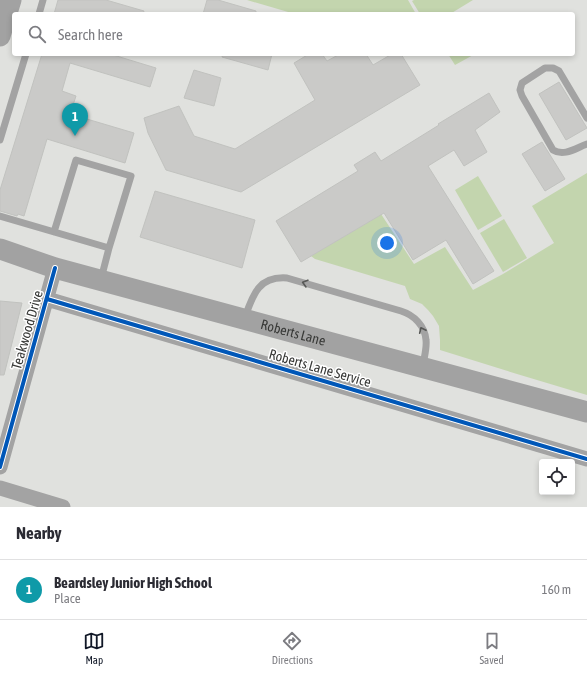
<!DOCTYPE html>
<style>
:root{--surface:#fff;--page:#f2f2f3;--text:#2b2b33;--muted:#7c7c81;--line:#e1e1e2;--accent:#111827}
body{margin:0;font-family:"Asap Condensed",sans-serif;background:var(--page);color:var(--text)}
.controls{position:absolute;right:12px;bottom:12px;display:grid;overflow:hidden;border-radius:4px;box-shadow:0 2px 6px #0003}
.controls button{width:36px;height:36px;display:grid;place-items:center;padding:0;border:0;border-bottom:1px solid var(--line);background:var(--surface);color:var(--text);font:20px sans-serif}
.you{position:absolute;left:387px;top:243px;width:14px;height:14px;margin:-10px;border:3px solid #fff;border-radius:50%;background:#1a73e8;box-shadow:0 0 0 6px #1a73e833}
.badge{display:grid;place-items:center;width:26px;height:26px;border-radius:50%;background:var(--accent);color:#fff;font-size:13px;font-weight:700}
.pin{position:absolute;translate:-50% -33px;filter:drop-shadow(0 1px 2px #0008)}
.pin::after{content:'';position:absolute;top:21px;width:14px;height:12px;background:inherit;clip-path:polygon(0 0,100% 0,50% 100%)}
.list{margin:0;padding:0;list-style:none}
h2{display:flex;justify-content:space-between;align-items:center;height:52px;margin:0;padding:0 16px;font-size:17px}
h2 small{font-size:13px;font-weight:400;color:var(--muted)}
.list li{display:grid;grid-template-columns:26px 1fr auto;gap:12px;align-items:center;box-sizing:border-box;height:60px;padding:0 16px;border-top:1px solid var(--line)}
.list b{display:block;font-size:15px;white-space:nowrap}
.list p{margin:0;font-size:13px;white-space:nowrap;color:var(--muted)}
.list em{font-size:13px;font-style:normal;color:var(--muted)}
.icon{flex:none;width:22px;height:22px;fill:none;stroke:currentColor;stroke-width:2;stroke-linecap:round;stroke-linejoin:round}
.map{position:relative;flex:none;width:587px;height:507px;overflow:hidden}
.search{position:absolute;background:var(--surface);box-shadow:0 2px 6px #0003;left:12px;right:12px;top:12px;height:44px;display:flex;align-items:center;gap:10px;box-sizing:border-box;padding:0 14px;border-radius:4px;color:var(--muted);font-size:15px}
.sheet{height:112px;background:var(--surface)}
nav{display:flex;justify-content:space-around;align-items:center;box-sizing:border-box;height:56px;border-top:1px solid var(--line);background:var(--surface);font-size:11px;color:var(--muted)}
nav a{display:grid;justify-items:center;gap:2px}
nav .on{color:var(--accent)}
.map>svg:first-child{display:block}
.green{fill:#c3d5ae}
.building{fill:#cacac8;stroke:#c1c2bf}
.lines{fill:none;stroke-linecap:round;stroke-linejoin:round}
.lane{stroke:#a3a3a3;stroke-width:7}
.street{stroke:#a3a3a3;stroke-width:15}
.secondary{stroke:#a2a2a2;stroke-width:21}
.cycleway-casing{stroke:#fff;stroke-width:6}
.cycleway{stroke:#0057b8;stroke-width:4}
.oneway{stroke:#585957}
.labels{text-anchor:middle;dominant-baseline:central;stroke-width:3;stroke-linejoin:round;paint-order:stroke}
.street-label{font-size:14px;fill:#383937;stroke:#fff}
</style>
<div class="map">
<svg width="587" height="507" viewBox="0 0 587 507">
<rect width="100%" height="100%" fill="#e0e1de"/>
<path class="green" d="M247,0H408L416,14H295Z
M414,0H473L450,14H420L412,1Z
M448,54H475L455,65Z
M587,173V395L517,374L440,350V340L439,326L433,316L428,310L422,304L410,299L405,286L315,259L311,256L381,214L414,264L445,247L473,290L503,274L554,243L532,206Z
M478,176L502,216L478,230L455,190Z
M504,219L527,258L503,272L480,233Z"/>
<path class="building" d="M58,0H106L144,11L143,14H54Z
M207,0H218L256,11V14H203Z
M42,54H110L156,68L150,87L70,63L62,91L76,96L70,114L134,133L125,163L47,139L24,216L18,214L17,216L0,211V190Z
M223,54H272L268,70L222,57Z
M309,54H322L327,61L340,54H366L373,65L392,54H401L420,85L241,192L166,170L148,133L144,118L179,106L194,136L235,149L315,100L294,63Z
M194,70L221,78L214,106L184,98Z
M559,82L587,128L566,140L539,94Z
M489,93L500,112L475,130L487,152L464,166L454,150L428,166L494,271L473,284L446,240L413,260L384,213L301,262L276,221L358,171L354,165L375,152L381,161L439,125L438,124Z
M542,142L565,179L545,191L522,154Z
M155,191L255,220L242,268L140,237Z
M0,301L22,303L4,375H0Z"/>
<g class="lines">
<path class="lane" d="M39,14L43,0
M587,118L559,71L553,68H545L522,83L520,90L522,96L553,150C564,157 576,148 587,144
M0,140L26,54
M0,216L109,248L131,176L76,160L54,232
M101,279L109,248
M245,317C253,294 259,276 287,278L401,311C414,315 425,326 426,340C427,348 424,358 423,365"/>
<path class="street" d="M47,299L587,459
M0,467L55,268
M0,488L63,507"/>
<g class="secondary">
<path d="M0,36L11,0"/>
<path id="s1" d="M0,249L55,268L587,412"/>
</g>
<defs>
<path id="cycleway" d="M47,299L587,459
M0,467L55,268"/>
</defs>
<use href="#cycleway" class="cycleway-casing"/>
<use href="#cycleway" class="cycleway"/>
</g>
<defs><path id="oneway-chevron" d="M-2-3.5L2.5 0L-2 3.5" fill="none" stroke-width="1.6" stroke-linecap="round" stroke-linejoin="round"/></defs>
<g class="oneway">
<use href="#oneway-chevron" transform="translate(305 283) rotate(-164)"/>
<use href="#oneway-chevron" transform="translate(422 330) rotate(-115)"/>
</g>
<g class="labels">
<g class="street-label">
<text transform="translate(27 330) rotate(-74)">Teakwood Drive</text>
<text stroke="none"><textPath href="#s1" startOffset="305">Roberts Lane</textPath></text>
<text transform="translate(320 368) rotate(16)">Roberts Lane Service</text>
</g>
</g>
</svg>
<div class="controls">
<button><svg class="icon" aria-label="locate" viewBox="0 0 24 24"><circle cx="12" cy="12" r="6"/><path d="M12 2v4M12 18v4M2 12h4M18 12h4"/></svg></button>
</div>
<div class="you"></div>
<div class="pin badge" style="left:75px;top:136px;background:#0f9aa8">1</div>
<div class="search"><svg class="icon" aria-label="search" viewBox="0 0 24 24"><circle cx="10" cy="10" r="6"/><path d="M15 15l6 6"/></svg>Search here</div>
</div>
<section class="sheet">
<h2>Nearby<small></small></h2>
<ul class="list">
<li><span class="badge" style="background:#0f9aa8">1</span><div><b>Beardsley Junior High School</b><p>Place</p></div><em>160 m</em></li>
</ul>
</section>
<nav>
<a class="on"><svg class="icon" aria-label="map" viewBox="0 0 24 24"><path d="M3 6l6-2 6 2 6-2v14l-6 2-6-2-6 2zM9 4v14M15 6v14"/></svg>Map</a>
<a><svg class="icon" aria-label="directions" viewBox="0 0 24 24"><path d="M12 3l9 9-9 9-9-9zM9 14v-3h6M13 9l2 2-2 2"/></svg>Directions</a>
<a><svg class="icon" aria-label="saved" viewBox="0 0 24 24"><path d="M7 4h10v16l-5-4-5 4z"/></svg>Saved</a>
</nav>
